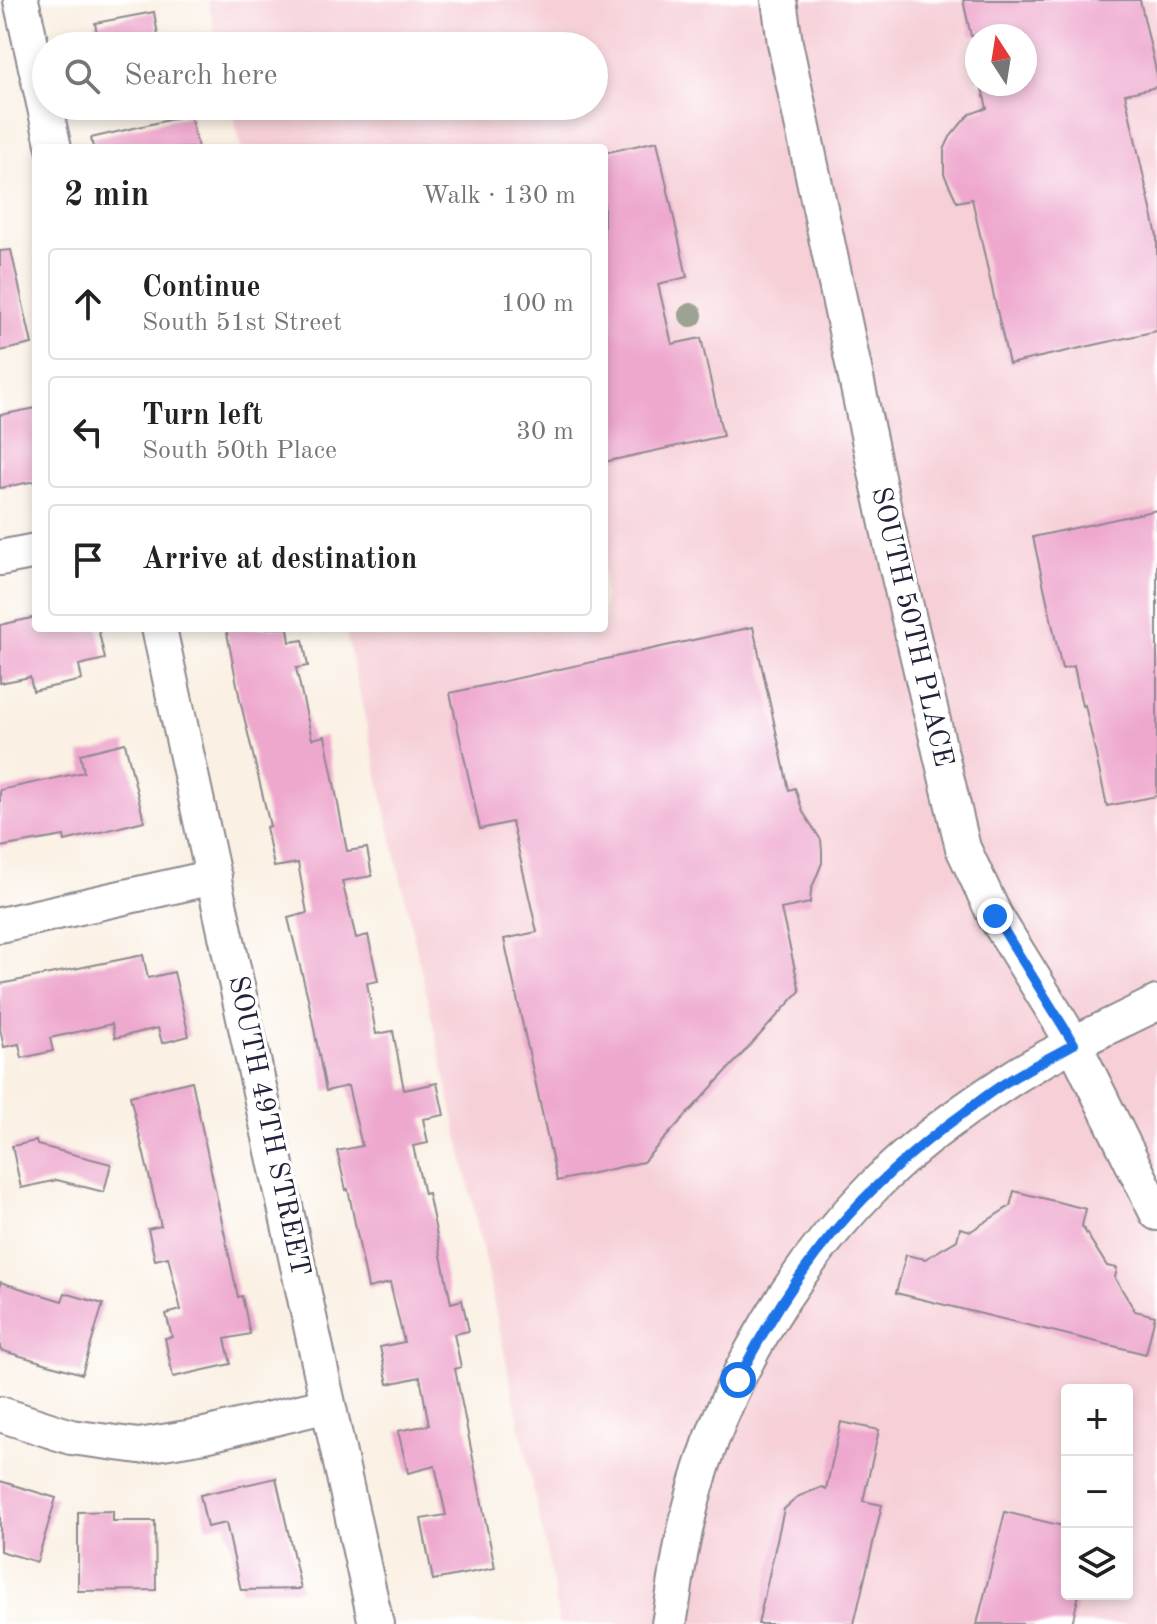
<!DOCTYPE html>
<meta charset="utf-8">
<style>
:root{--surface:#fff;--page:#f2f2f2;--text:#222;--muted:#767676;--line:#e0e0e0}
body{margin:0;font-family:"Old Standard TT",serif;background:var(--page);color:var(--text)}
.controls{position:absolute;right:24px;bottom:24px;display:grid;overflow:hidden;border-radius:8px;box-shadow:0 4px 12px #0003}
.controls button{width:72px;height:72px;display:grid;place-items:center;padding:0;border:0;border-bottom:2px solid var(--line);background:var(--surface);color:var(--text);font:40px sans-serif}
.compass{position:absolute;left:965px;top:24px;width:72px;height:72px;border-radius:50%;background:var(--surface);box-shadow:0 4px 12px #0003;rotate:348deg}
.stop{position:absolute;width:24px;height:24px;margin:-18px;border:6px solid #1a73e8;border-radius:50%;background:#fff}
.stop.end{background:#1a73e8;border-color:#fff;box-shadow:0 2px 8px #0008}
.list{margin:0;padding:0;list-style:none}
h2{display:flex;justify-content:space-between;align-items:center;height:104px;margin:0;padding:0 32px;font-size:34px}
h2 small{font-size:26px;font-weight:400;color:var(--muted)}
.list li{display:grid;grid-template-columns:52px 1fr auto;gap:24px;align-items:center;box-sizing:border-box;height:112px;margin:0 16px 16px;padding:0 16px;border:2px solid var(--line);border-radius:8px}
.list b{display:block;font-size:30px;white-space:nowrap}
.list p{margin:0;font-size:26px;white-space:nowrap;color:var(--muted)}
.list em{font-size:26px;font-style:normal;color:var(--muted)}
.icon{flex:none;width:44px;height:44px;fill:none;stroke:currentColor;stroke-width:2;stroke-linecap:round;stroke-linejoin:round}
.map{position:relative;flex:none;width:1157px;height:1624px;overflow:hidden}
.search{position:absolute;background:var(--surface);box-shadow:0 4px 12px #0003;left:32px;top:32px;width:576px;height:88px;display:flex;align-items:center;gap:20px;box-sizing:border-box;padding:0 28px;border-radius:44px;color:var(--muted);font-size:30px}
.panel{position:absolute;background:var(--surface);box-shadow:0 4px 12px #0003;left:32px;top:144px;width:576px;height:488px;border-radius:8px}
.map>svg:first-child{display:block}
.built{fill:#f6cfd7;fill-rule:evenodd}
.building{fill:#eea8ce}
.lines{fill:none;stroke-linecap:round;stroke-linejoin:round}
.minor-casing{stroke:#8e898f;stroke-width:38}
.minor{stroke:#fff;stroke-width:34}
.tree{fill:#9da292}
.route{stroke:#1a73e8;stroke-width:10}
.labels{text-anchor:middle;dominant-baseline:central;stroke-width:7;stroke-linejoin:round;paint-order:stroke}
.street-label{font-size:28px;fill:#22223b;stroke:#fff}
</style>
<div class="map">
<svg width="1157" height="1624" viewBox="0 0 1157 1624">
<rect width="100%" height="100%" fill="#fff"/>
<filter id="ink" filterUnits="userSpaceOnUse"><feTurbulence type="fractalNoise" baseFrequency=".0125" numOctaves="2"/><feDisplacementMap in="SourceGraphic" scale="16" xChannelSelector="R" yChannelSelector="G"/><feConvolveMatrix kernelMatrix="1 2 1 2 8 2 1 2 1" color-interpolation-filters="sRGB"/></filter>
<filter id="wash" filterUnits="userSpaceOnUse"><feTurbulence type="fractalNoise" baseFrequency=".006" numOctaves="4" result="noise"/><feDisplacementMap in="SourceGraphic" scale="32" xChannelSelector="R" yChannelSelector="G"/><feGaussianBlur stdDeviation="1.8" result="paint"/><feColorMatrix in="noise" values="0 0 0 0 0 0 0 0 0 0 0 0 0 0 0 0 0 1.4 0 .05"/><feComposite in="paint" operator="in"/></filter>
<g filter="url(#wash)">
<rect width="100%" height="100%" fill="#faf0e3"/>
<path class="built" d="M208,0H1157V1624H559L551,1573L464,1163L345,628H604V148H241L232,106H594V46H218ZM977,36H1025V84H977ZM1067,1390H1127V1594H1067Z"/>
<g id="blocks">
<path class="building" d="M963,0H1140L1157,75V87L1125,94L1157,236V331L1009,364L972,199L957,202L944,174V150L950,137L964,120L970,114L987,108L981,84H1025V36H971Z
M154,12L160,46H99L95,23Z
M190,115L198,148H93L91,138Z
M657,141L687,277L658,284L672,344L701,338L723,436L604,462V153Z
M11,250L32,344L0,351V251Z
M36,408V481L0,488V415Z
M1157,510V796L1107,806L1085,705L1082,706L1074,666L1062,669L1033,537Z
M36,617V628H98L105,659L79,665L82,680L33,691L30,677L0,683V625Z
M753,627L789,790L795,788L803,812L821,840L822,851V863L811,890L810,903L781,909L800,991L643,1162L557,1181L504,939L537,932L512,822L480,829L450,693Z
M226,628H288L290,642L303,640L308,666L296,668L312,739L325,736L347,851L367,848L372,876L342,881L356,938L368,935L378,981L367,983L376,1034L393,1031L404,1090L437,1083L444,1115L423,1119L428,1143L413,1146L424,1194L428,1193L451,1303L462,1300L469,1331L454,1334L461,1367L455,1369L495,1568L433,1580L421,1519L446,1515L435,1466L408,1473L398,1431L429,1425L420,1377L388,1384L380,1347L404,1342L390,1283L368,1288L348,1189L346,1190L337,1151L362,1146L348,1086L326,1091L308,998L288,918L307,913L298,863L274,867L266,827L270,826L240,700Z
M125,743L144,821L65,841L64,836L0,847V790L84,772L80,754Z
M143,955L148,978L174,972L189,1036L162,1043L158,1028L115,1038L112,1024L50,1038L53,1051L22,1058L19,1044L4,1047L0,1029V984Z
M192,1081L238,1297L242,1296L250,1334L225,1339L231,1364L173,1377L165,1338L172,1337L166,1314L181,1310L168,1257L155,1260L148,1229L161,1226L130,1096Z
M36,1141L37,1145L111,1164L104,1192L57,1180L21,1188L12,1146Z
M1014,1191L1086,1209L1082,1226L1107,1266L1117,1268L1115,1278L1135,1311L1155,1316L1146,1354L896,1293L906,1255L925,1259L957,1240L960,1228L971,1231L1010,1206Z
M0,1282L62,1301L65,1293L103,1304L82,1374L0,1350Z
M841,1422L879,1430L863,1501L882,1505L854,1624H758L784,1509L799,1496L822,1487L826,1489Z
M276,1478L301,1589L241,1590L226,1523L207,1527L200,1495Z
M0,1481L56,1498L37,1562L0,1551Z
M113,1511V1521H155L156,1590L78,1591V1512Z
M1005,1512L1067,1527V1594H1079L1072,1624H977Z"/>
</g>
</g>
<g filter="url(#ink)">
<use href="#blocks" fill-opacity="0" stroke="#8e898f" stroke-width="2"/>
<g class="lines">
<defs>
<path id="minor" d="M21,0L54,148
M779,0L785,43L891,543L963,848L995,916L1074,1044L1157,1213
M0,558L36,551
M159,628L376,1624
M0,925L214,877
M0,1414L71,1437L139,1446L205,1435L328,1405
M669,1624C674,1596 677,1568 683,1540C709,1409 779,1282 873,1187C912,1147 960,1112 1006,1082C1053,1051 1107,1028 1157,1003"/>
</defs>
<use href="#minor" class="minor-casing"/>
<use href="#minor" class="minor"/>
</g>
<circle class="tree" cx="691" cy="315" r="12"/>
</g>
<g class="lines" filter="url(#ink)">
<path class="route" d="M738,1380C795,1267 862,1186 965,1112C979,1101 994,1089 1010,1080C1030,1067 1053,1056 1074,1044L995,916"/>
</g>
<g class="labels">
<g class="street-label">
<text transform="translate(911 627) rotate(77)">SOUTH 50TH PLACE</text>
<text transform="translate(268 1126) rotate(78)">SOUTH 49TH STREET</text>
</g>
</g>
</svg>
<div class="controls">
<button>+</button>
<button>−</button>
<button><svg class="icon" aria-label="layers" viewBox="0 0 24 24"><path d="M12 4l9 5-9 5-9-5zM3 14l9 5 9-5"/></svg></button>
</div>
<svg class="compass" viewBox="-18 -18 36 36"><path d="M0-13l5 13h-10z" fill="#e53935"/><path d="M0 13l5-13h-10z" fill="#767676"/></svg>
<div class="stop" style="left:738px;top:1380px"></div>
<div class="stop end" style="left:995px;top:916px"></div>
<div class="search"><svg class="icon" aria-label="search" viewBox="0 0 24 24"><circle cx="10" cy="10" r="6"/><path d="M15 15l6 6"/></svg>Search here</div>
<section class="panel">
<h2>2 min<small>Walk · 130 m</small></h2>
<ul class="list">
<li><svg class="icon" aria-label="ahead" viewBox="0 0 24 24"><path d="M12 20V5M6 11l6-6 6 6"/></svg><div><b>Continue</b><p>South 51st Street</p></div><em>100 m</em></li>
<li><svg class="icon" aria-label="left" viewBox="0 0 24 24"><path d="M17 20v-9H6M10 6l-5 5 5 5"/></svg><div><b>Turn left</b><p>South 50th Place</p></div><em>30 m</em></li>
<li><svg class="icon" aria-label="arrive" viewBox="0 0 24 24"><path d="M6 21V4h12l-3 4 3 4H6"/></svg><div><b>Arrive at destination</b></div></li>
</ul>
</section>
</div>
